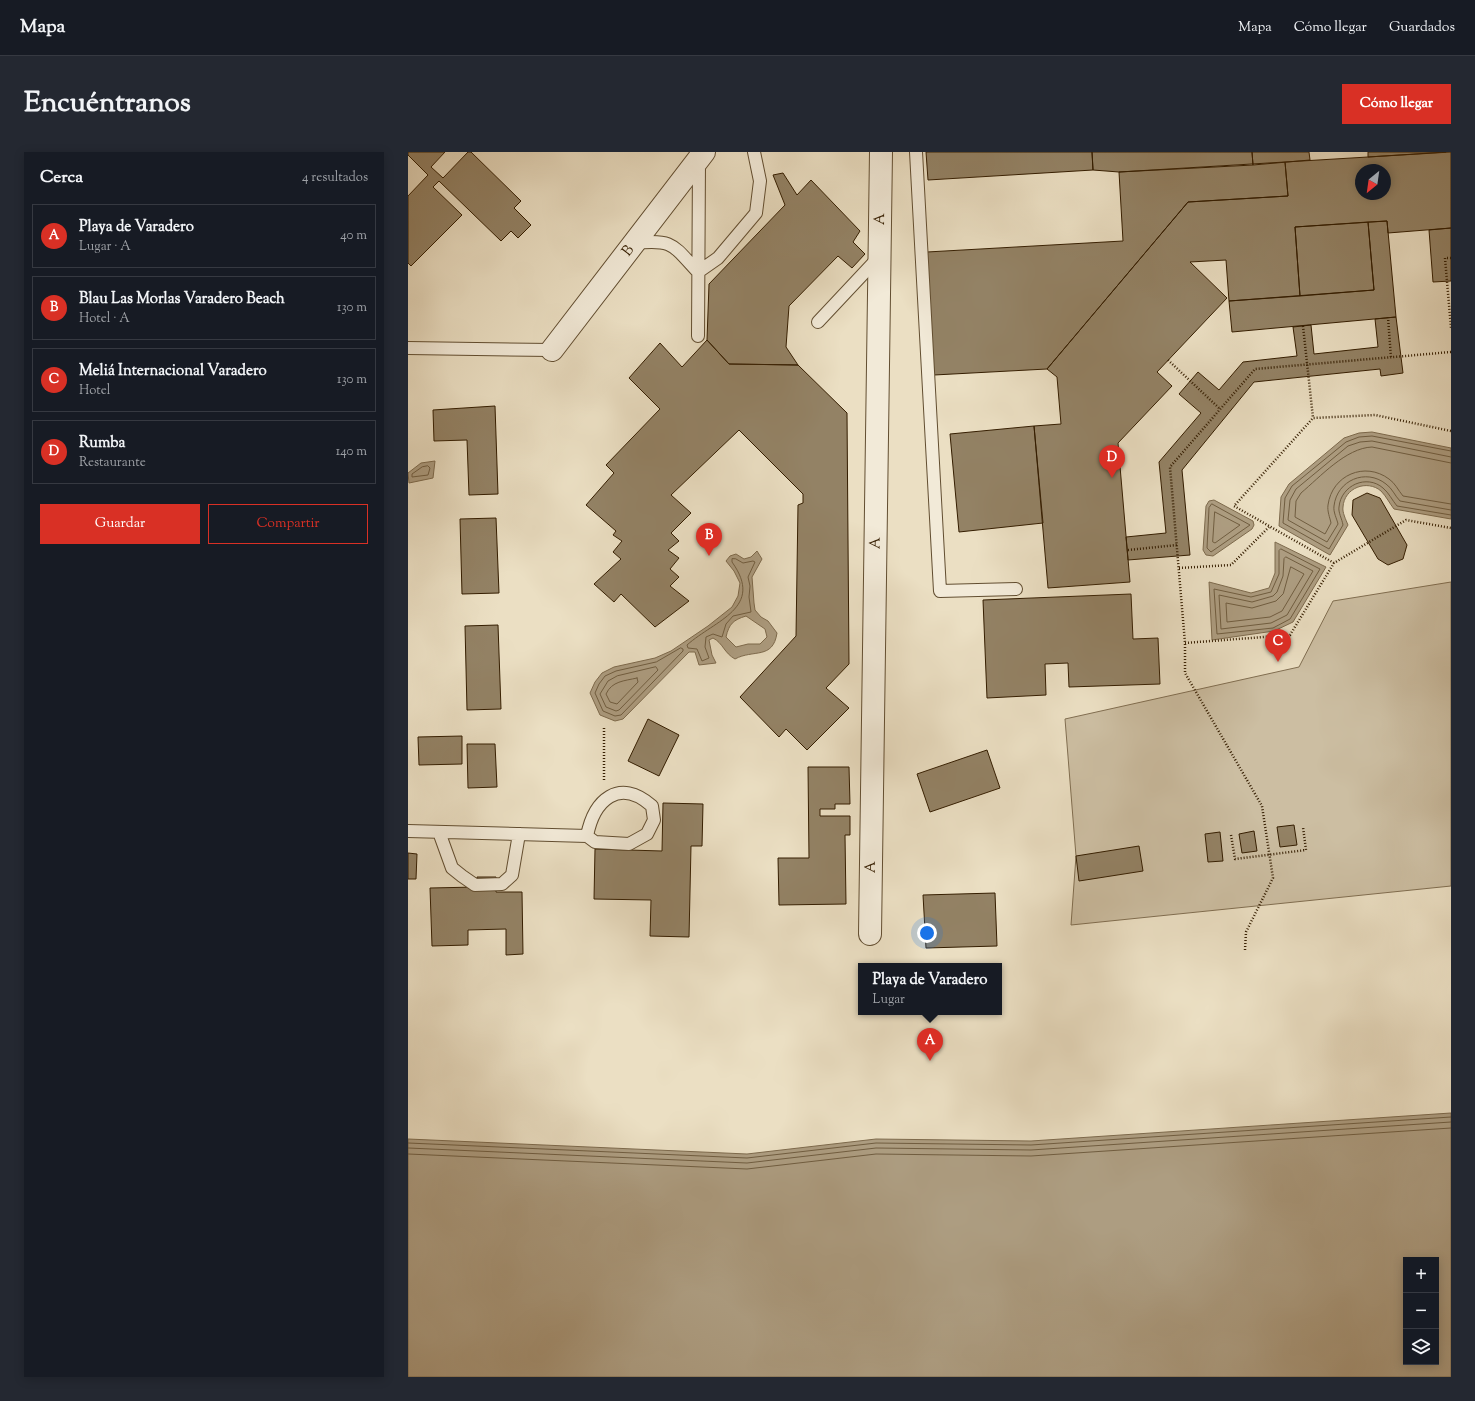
<!DOCTYPE html>
<html lang="es">
<meta charset="utf-8">
<style>
:root{--surface:#171b24;--page:#242831;--text:#f1f3f6;--muted:#9ea1a6;--line:#363941;--accent:#d93025}
body{margin:0;font-family:"Sorts Mill Goudy",serif;background:var(--page);color:var(--text)}
.controls{position:absolute;right:12px;bottom:12px;display:grid;overflow:hidden;border-radius:0px;box-shadow:0 2px 10px #0003}
.controls button{width:36px;height:36px;display:grid;place-items:center;padding:0;border:0;border-bottom:1px solid var(--line);background:var(--surface);color:var(--text);font:20px sans-serif}
.compass{position:absolute;left:947px;top:12px;width:36px;height:36px;border-radius:50%;background:var(--surface);box-shadow:0 2px 10px #0003;rotate:209deg}
.you{position:absolute;left:519px;top:781px;width:14px;height:14px;margin:-10px;border:3px solid #fff;border-radius:50%;background:#1a73e8;box-shadow:0 0 0 6px #1a73e833}
.badge{display:grid;place-items:center;width:26px;height:26px;border-radius:50%;background:var(--accent);color:#fff;font-size:13px;font-weight:700}
.pin{position:absolute;translate:-50% -33px;filter:drop-shadow(0 1px 2px #0008)}
.pin::after{content:'';position:absolute;top:21px;width:14px;height:12px;background:inherit;clip-path:polygon(0 0,100% 0,50% 100%)}
.popup{position:absolute;left:450px;top:811px;width:144px;height:52px;box-sizing:border-box;display:grid;place-content:center;border-radius:0px;background:var(--surface);filter:drop-shadow(0 1px 3px #0005);font-size:13px;white-space:nowrap;color:var(--muted)}
.popup b{font-size:15px;color:var(--text)}
.popup::after{content:'';position:absolute;left:50%;top:100%;margin-left:-8px;border:8px solid transparent;border-top-color:var(--surface)}
.list{margin:0;padding:0;list-style:none}
h2{display:flex;justify-content:space-between;align-items:center;height:52px;margin:0;padding:0 16px;font-size:17px}
h2 small{font-size:13px;font-weight:400;color:var(--muted)}
.list li{display:grid;grid-template-columns:26px 1fr auto;gap:12px;align-items:center;box-sizing:border-box;height:64px;margin:0 8px 8px;padding:0 8px;border:1px solid var(--line);border-radius:0px}
.list b{display:block;font-size:15px;white-space:nowrap}
.list p{margin:0;font-size:13px;white-space:nowrap;color:var(--muted)}
.list em{font-size:13px;font-style:normal;color:var(--muted)}
.actions{display:flex;gap:8px;padding:12px 16px}
.actions a{flex:1;padding:9px 0;border:1px solid var(--accent);border-radius:0px;text-align:center;font-size:14px;color:var(--accent)}
.actions .main{background:var(--accent);color:#fff}
.icon{flex:none;width:22px;height:22px;fill:none;stroke:currentColor;stroke-width:2;stroke-linecap:round;stroke-linejoin:round}
.map{position:relative;flex:none;width:1043px;height:1225px;overflow:hidden;border-radius:0px}
header{display:flex;align-items:center;gap:24px;box-sizing:border-box;height:56px;padding:0 20px;background:var(--surface);border-bottom:1px solid var(--line)}
header strong{font-size:19px}
nav{display:flex;gap:22px;margin-inline-start:auto;font-size:14px}
.intro{display:flex;align-items:center;justify-content:space-between;box-sizing:border-box;height:96px;padding:0 24px}
h1{margin:0;font-size:28px}
.button{padding:10px 18px;border-radius:0px;background:var(--accent);color:#fff;font-size:14px;font-weight:700}
main{display:flex;gap:24px;padding:0 24px}
aside{flex:1;background:var(--surface);border-radius:0px;box-shadow:0 2px 10px #0003}
.map>svg:first-child{display:block}
.green{fill:#ccbea2;stroke:#806e51}
.water{fill:#ad9d81;stroke:#7d6a4d;fill-rule:evenodd}
.lines{fill:none;stroke-linecap:round;stroke-linejoin:round}
.shore{stroke:#705d40;stroke-width:1}
.building{fill:#938265;stroke:#341d00;fill-rule:evenodd}
.lane-casing{stroke:#624e31;stroke-width:14}
.street-casing{stroke:#624e31;stroke-width:24}
.path{stroke:#341d00;stroke-width:2.5;stroke-dasharray:1 2;stroke-linecap:butt}
.lane{stroke:#f2ead8;stroke-width:12}
.street{stroke:#f2ead8;stroke-width:22}
.labels{text-anchor:middle;dominant-baseline:central;stroke-width:4;stroke-linejoin:round;paint-order:stroke}
.street-label{font-size:15px;fill:#341d00;stroke:#f2ead8}
</style>
<header>
<strong>Mapa</strong>
<nav><a>Mapa</a><a>Cómo llegar</a><a>Guardados</a></nav>
</header>
<div class="intro"><h1>Encuéntranos</h1><a class="button">Cómo llegar</a></div>
<main>
<aside>
<h2>Cerca<small>4 resultados</small></h2>
<ul class="list">
<li><span class="badge">A</span><div><b>Playa de Varadero</b><p>Lugar · A</p></div><em>40 m</em></li>
<li><span class="badge">B</span><div><b>Blau Las Morlas Varadero Beach</b><p>Hotel · A</p></div><em>130 m</em></li>
<li><span class="badge">C</span><div><b>Meliá Internacional Varadero</b><p>Hotel</p></div><em>130 m</em></li>
<li><span class="badge">D</span><div><b>Rumba</b><p>Restaurante</p></div><em>140 m</em></li>
</ul>
<div class="actions"><a class="main">Guardar</a><a>Compartir</a></div>
</aside>
<div class="map">
<svg width="1043" height="1225" viewBox="0 0 1043 1225">
<rect width="100%" height="100%" fill="#ebdfc3"/>
<filter id="stains"><feTurbulence type="fractalNoise" baseFrequency=".005" numOctaves="4"/><feColorMatrix values="0 0 0 0 .2 0 0 0 0 .09 0 0 0 0 .02 0 0 0 .5 -.17"/></filter>
<radialGradient id="worn" r=".72"><stop offset=".6" stop-color="#630" stop-opacity="0"/><stop offset="1" stop-color="#630" stop-opacity=".3"/></radialGradient>
<path class="green" d="M1043,430V734L663,773L668,704L657,567L891,515L925,449Z"/>
<path class="water" d="M964,280L1043,296V367L986,357C982,352 978,344 973,339C959,327 936,336 935,355C934,360 938,368 940,373L922,403L871,374L873,345L881,332L936,286L951,281Z
M27,309L25,326L1,331L0,321L13,311Z
M806,348L845,369L846,373L844,377L805,404L798,403L795,398L798,354L801,349Z
M867,390L918,415L885,470L866,479L804,488L801,430L843,441L861,436L867,421Z
M349,399L354,407L344,425L346,451L347,458L353,465L360,469L369,481C365,508 345,497 327,507C316,501 315,491 305,486L301,488L304,503L308,511L291,513L287,500H281L215,567L207,569L192,563L182,541L187,530L194,521L206,515L247,506L263,499L300,474L324,455L330,444L332,431L326,419L318,409L322,404L328,402L336,407L343,405ZM338,464L357,477L359,485L352,492H340L328,495L318,485C321,472 325,468 338,464Z
M1043,961V1225H0V987L339,1002L468,987L623,989ZM998,1108H1028V1210H998Z"/>
<g class="lines">
<path class="shore" d="M1043,299L964,284L951,285L938,290L884,334L877,346L875,371L921,397L935,373C934,367 930,360 931,355C933,333 959,322 975,336C981,341 984,348 989,354L1043,363
M1043,305L964,289L952,290L940,294L888,337L882,348L880,368L919,390L930,372C929,367 925,360 926,354C929,328 958,316 978,332C984,336 987,344 992,349L1043,358
M1043,311L964,295C938,296 912,325 893,341L888,349L887,365L917,382L923,371C922,366 919,359 920,353C924,323 957,309 981,327C987,331 990,338 995,344L1043,352
M20,314L22,316L20,323L4,325V322L14,315Z
M804,352L842,373L803,400L799,396L801,356Z
M807,360L832,373L807,391L805,390Z
M873,397L912,417L882,467L865,476L809,482L806,437L843,445L863,440L871,422V399Z
M878,405L905,419L879,463L863,471L813,477L811,443L844,450L865,444L869,440L875,424L876,407Z
M328,407L335,411L345,409L347,410L340,425L342,434L341,445L343,460L325,464L318,472L314,485L305,482L298,485L297,495L301,506L294,509L289,497L280,496L279,493C307,468 357,456 324,410V407Z
M883,415L896,422L874,459L862,465L819,470L818,451L844,456L868,449L875,442Z
M273,496L275,497V499L213,563L207,564L195,559L187,541L191,532L197,524L208,519L248,510Z
M248,515L250,518L211,558L208,559L198,555L192,542L200,529L209,524Z
M229,526L230,530L209,552L202,550L198,542C204,529 216,529 229,526Z
M0,991L339,1006L468,991L623,993L1043,965
M0,996L339,1011L468,996L623,998L1043,970
M0,1002L339,1017L468,1002L623,1004L1043,976"/>
</g>
<path class="building" d="M0,0H37L23,15L35,26L60,0H63L113,49L106,56L123,73L110,86L103,79L93,89L31,29L25,35L54,63L3,114L0,111V44L20,23L0,3Z
M518,0H684L685,18L520,28Z
M684,0H844L845,13L711,20L685,18Z
M844,0H901L902,8L845,13Z
M960,0H1038L960,5Z
M1043,0V76L980,81L979,69L887,75L892,144L821,149L818,108L782,110L819,146L749,220L764,234L710,291L722,430L640,436L626,274L653,272L649,225L639,217L780,50L880,44L877,10ZM953,18H977V42H953Z
M877,10L880,44L780,50L639,217L526,223L519,100L715,89L711,20Z
M375,21L389,43L403,28L452,79L445,90L457,102L444,116L430,104L381,154L378,195L390,213L321,212L299,188L301,132L377,53L365,23Z
M979,69L988,165L824,180L821,149L966,138L960,70Z
M960,70L966,138L892,144L887,75Z
M1043,76V129L1025,130L1021,78Z
M988,165L995,221L973,224L972,217L846,230L774,318L782,403L720,408L718,385L758,381L751,310L793,261L771,242L790,220L811,238L835,210L889,204L885,175L903,173L906,202L970,195L967,167Z
M299,188L321,212L390,213L439,261L441,512L418,536L441,556L399,598L378,577L371,585L332,545L388,484L390,353L395,351V342L331,278L263,343L283,361L263,381L271,389L260,398L271,406L262,417L271,425L262,434L281,449L247,475L213,442L206,450L186,432L213,407L205,400L214,389L205,383L208,379L178,353L206,321L198,313L252,257L221,226L252,191L274,215Z
M87,254L90,342L61,343L59,288L26,289L25,258Z
M626,274L635,371L551,380L542,282Z
M959,341L972,346L999,393L995,407L980,413L970,407L944,363L945,348Z
M88,366L91,441L54,442L52,367Z
M723,442L725,487L750,486L752,532L661,535L660,511L637,512L638,543L579,546L575,448Z
M90,473L93,557L59,558L57,474Z
M240,567L271,583L251,624L220,609Z
M54,584V612L11,613L10,585Z
M59,592H87L89,635L60,636Z
M579,598L592,636L522,660L509,622Z
M400,615H441L442,652H427V657H412V664H442V683H437L438,752L371,753L370,706H401Z
M255,651L295,652L294,694H283L281,785L242,784L243,748L186,747L187,697L254,699Z
M886,673L889,693L872,695L869,675Z
M846,679L849,699L834,701L831,682Z
M812,680L815,709L800,710L797,682Z
M731,694L735,719L671,729L668,704Z
M0,701L9,702L8,727H0Z
M69,725H88V740H114L115,802L98,803V777L60,778V793L24,794L22,736L69,735Z
M587,741L589,794L518,796L515,743Z"/>
<g class="lines">
<defs>
<path id="lane" d="M508,0L532,439L608,437
M226,91C265,87 264,92 290,120L310,106L348,61L352,29L346,0
M410,170L471,105
M290,184L291,9
M0,196L144,198
M0,679L179,684L187,690L221,692L239,682L246,668L244,654C211,625 186,648 179,684
M31,680L44,716L54,724L67,733L94,732L104,723L111,682"/>
<g id="street">
<path id="s1" d="M144,198L296,0"/>
<path id="s2" d="M462,782L473,0"/>
</g>
</defs>
<use href="#lane" class="lane-casing"/>
<use href="#street" class="street-casing"/>
<path class="path" d="M1043,106H1037L1043,176
M980,165L983,206
M895,174L905,266
M760,208L812,257
M720,398L769,393
M926,411L826,354L905,266L967,263L1043,279
M771,416L823,413L861,375
M777,491L882,483L926,411L998,368L1043,376
M196,576V629
M823,683L827,707L898,698L895,675
M837,798L838,780L865,726L854,654L777,521V491L762,315L847,217L1043,200"/>
<use href="#lane" class="lane"/>
<use href="#street" class="street"/>
</g>
<g class="labels">
<g class="street-label">
<text stroke="none"><textPath href="#s2" startOffset="715">A</textPath></text>
<text stroke="none"><textPath href="#s1" startOffset="125">B</textPath></text>
<text stroke="none"><textPath href="#s2" startOffset="391">A</textPath></text>
<text stroke="none"><textPath href="#s2" startOffset="67">A</textPath></text>
</g>
</g>
<rect width="100%" height="100%" filter="url(#stains)"/>
<rect width="100%" height="100%" fill="url(#worn)"/>
</svg>
<div class="controls">
<button>+</button>
<button>−</button>
<button><svg class="icon" aria-label="layers" viewBox="0 0 24 24"><path d="M12 4l9 5-9 5-9-5zM3 14l9 5 9-5"/></svg></button>
</div>
<svg class="compass" viewBox="-18 -18 36 36"><path d="M0-13l5 13h-10z" fill="#e53935"/><path d="M0 13l5-13h-10z" fill="#9ea1a6"/></svg>
<div class="you"></div>
<div class="pin badge" style="left:522px;top:909px">A</div>
<div class="popup"><b>Playa de Varadero</b>Lugar</div>
<div class="pin badge" style="left:301px;top:404px">B</div>
<div class="pin badge" style="left:870px;top:510px">C</div>
<div class="pin badge" style="left:704px;top:326px">D</div>
</div>
</main>
